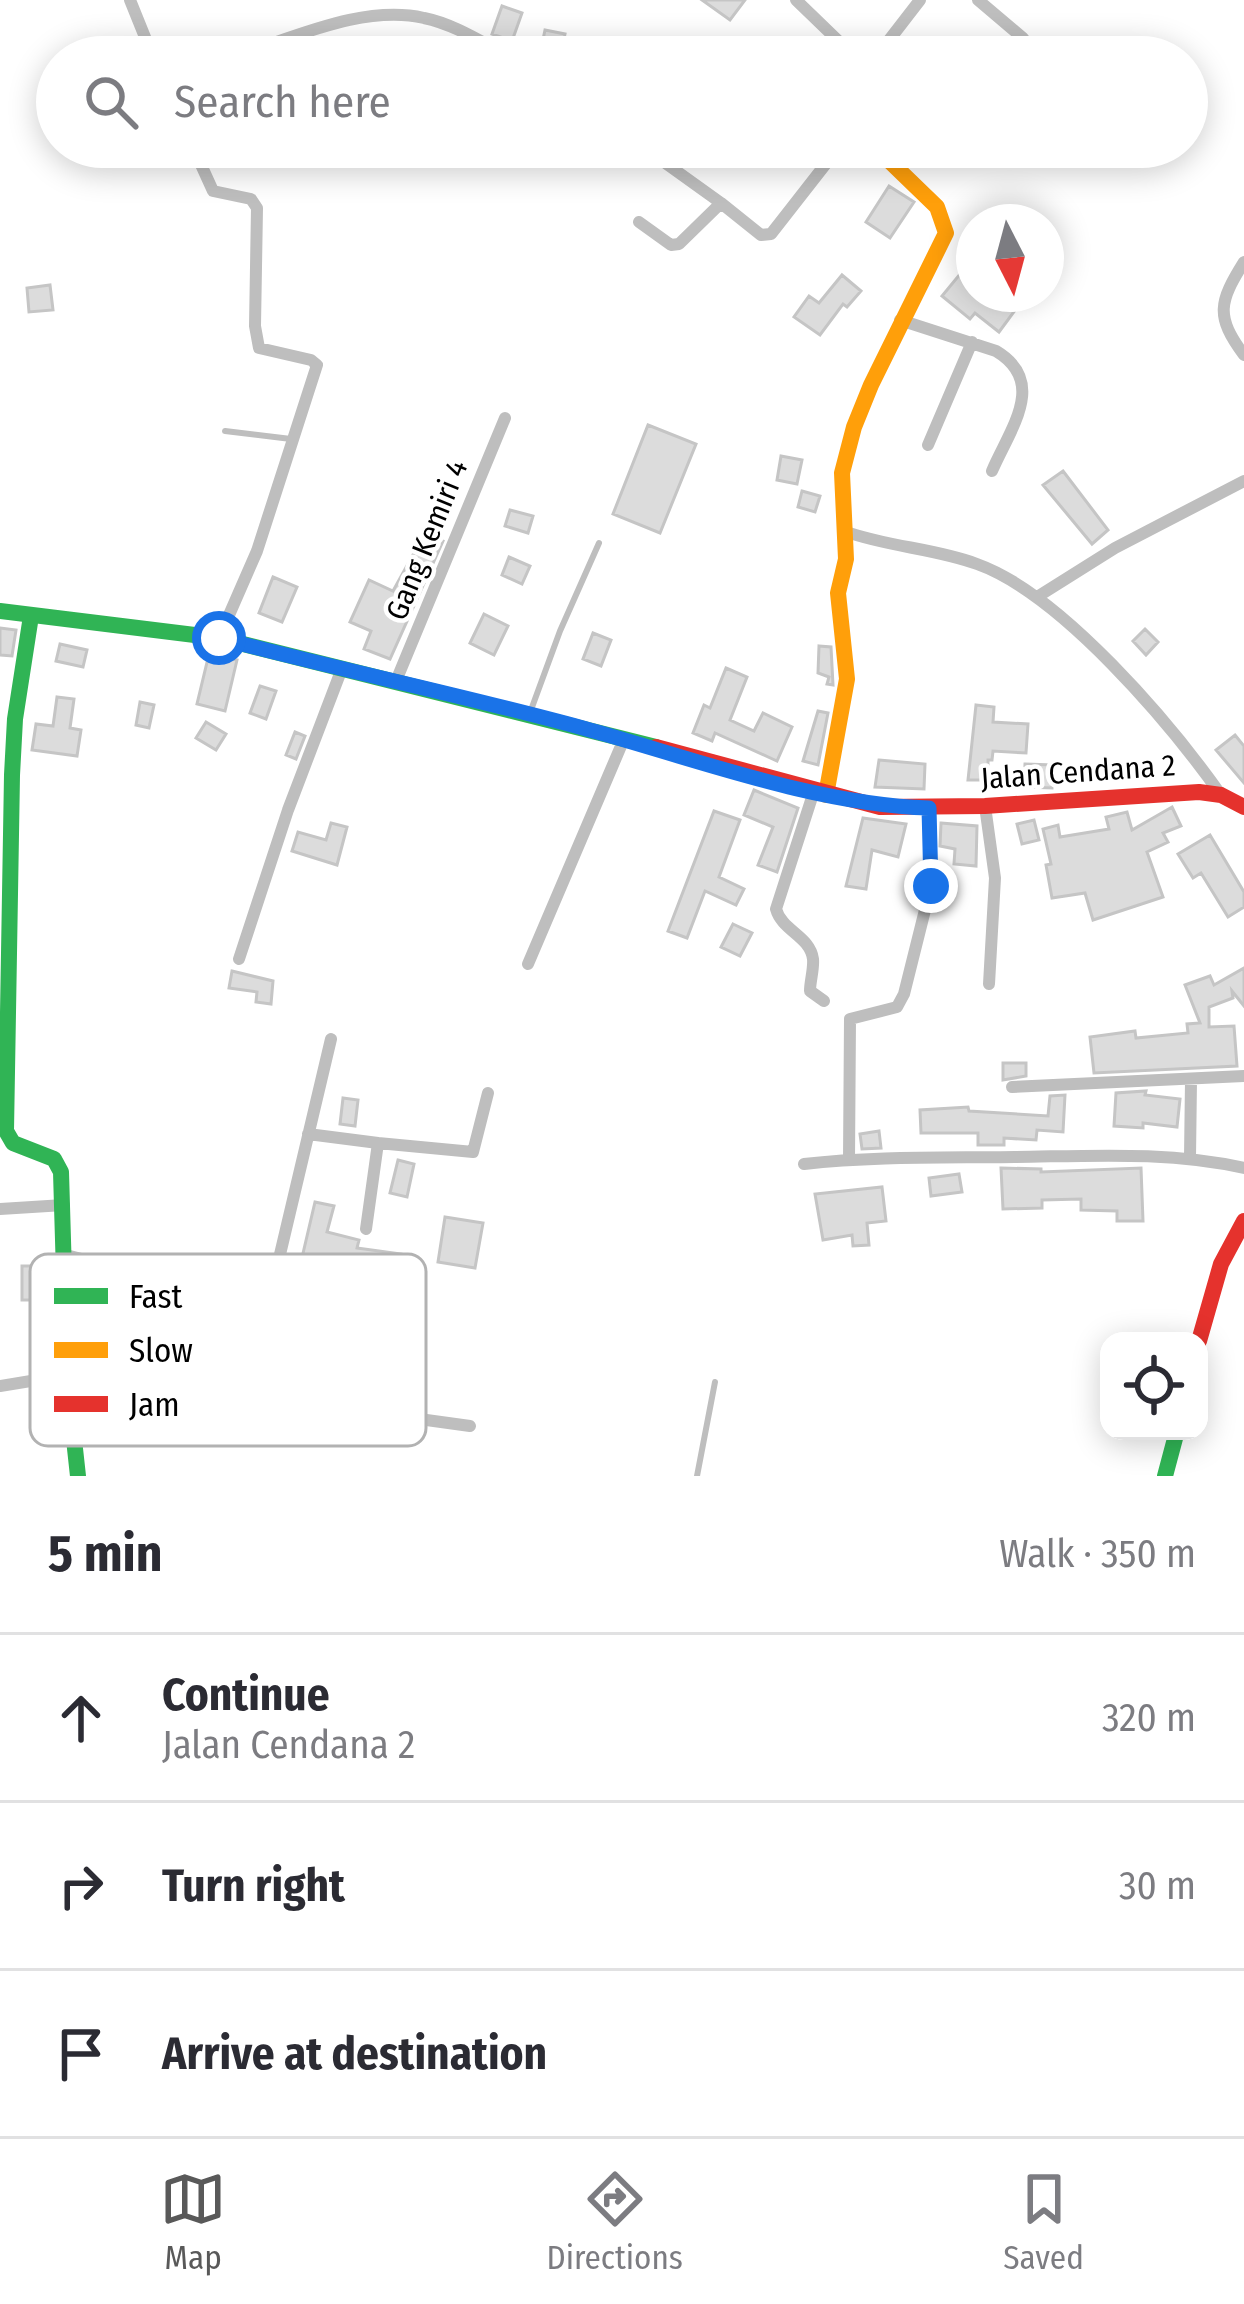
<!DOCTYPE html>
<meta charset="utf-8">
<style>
:root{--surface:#fff;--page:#f2f2f3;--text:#2b2b33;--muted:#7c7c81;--line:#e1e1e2;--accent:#595959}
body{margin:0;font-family:"Fira Sans Condensed",sans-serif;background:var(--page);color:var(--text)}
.controls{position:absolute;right:36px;bottom:36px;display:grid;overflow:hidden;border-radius:24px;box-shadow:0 6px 30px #0003}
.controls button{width:108px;height:108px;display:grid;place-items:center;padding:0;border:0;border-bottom:3px solid var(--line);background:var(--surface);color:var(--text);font:60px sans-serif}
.compass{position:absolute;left:956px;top:204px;width:108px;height:108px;border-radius:50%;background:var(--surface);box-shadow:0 6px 30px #0003;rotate:174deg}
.stop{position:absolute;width:36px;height:36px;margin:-27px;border:9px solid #1a73e8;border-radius:50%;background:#fff}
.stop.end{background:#1a73e8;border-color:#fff;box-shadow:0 3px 12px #0008}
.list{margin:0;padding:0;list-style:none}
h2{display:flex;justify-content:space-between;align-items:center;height:156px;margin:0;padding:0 48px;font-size:51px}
h2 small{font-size:39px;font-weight:400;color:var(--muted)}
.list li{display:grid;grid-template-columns:78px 1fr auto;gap:36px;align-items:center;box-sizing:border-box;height:168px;padding:0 48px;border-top:3px solid var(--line)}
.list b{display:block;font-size:45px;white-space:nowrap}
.list p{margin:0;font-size:39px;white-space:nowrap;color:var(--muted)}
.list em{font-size:39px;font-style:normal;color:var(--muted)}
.icon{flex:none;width:66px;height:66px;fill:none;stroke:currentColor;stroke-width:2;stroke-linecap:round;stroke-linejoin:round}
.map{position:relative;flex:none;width:1244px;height:1476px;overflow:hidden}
.search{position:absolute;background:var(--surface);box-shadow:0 6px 30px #0003;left:36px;right:36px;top:36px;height:132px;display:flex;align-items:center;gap:30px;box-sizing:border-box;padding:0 42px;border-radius:66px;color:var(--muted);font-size:45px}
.sheet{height:660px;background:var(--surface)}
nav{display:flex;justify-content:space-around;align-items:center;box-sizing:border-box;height:168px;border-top:3px solid var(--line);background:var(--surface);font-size:33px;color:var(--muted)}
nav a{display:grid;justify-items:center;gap:6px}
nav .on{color:var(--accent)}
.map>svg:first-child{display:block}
.building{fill:#dcdcdc;stroke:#c5c5c5;stroke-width:3}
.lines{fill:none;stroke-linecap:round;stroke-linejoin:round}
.lane{stroke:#bebebe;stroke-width:6}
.street{stroke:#bebebe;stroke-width:12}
.fast{stroke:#30b455;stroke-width:16}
.slow{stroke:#ff9f0a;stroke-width:16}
.jam{stroke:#e5322d;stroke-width:16}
.route{stroke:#1a73e8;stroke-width:15}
.labels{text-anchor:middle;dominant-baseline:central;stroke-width:9;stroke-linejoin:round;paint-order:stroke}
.street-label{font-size:30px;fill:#000;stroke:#fff}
.key{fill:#fff;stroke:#b2b2b2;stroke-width:3}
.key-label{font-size:33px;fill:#000}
</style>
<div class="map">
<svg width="1244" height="1476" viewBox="0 0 1244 1476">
<rect width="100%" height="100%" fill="#fff"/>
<path class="building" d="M702,0H745L730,20Z
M502,6L522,13L512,41L492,34Z
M545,30L565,34L561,53L541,49Z
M889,186L914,202L890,238L866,222Z
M965,268L974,275V294H996L1016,309L999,332L975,313L970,319L942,296Z
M842,275L861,291L847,307L843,304L820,335L794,317L809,296L819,303Z
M50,285L53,310L29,312L27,288Z
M648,425L696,444L660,533L613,514Z
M781,456L802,460L797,484L777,480Z
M1063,471L1108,530L1092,544L1043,485Z
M802,491L820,496L815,512L798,507Z
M510,510L533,516L528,533L505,526Z
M425,533L443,541L390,659L364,649L371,631L350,622L369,580L393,591Z
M509,557L530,566L522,584L502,575Z
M273,577L297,587L282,622L259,613Z
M484,614L508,626L494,655L470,643Z
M0,628L16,630L12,656L0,655Z
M1145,629L1158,642L1146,655L1133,641Z
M593,633L611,640L601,666L583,659Z
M60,644L87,650L83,667L56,661Z
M819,646L831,647L833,685L827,684L829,677L818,673Z
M209,654L237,660L225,711L197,704Z
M726,668L747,677L730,720L754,731L763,713L792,727L777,761L715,733L712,741L693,733L704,705L710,708Z
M260,686L276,691L266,719L250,713Z
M57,697L74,699L70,728L81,730L77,756L32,750L36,724L53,726Z
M140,702L154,705L149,728L136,725Z
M976,705L994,707L993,722L1028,724L1026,753L993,751L992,760H988V780H968Z
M818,711L828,713L818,765L803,761Z
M206,722L226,734L216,750L196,738Z
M295,732L305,736L296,759L286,755Z
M1235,735L1244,746V783L1216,750Z
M879,760L925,764L924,789L875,787Z
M1025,764L1053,765L1052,788L1024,787Z
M754,790L798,808L777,872L758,865L773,827L744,815Z
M1172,807L1181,826L1163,833L1168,842L1147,852L1163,897L1093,920L1085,893L1052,898L1046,865L1051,864L1043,829L1058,825L1060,837L1109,829L1106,817L1127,812L1132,830Z
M714,811L740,820L719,877L744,889L736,905L705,891L687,938L668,931Z
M863,818L906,824L898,857L872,850L866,889L846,886Z
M1034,820L1039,840L1022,844L1017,824Z
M331,823L347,827L337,865L292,851L298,832L326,840Z
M941,823L977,826L976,866L954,864L955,849L940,846Z
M1210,835L1244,892V907L1228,917L1201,873L1193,878L1178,854Z
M733,924L752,933L740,956L721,947Z
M1244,968V1006L1232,991L1233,998L1209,1007V1027L1234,1026L1237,1066L1094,1073L1090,1037L1135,1031L1136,1038L1188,1033L1187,1024L1200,1023L1185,985L1210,976L1214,985Z
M232,971L273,981L271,1004L256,1002L257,992L229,988Z
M1003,1063H1026V1076L1003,1080Z
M1146,1091L1145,1095L1180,1099L1177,1127L1143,1123V1128L1114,1126L1116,1093Z
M1065,1095L1063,1132L1037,1130L1036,1140L1004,1138V1145H978V1133H921L920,1110L968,1107L969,1111L1048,1116L1050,1096Z
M343,1098L358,1100L355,1126L340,1124Z
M879,1131L881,1148L862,1149L860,1134Z
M398,1160L414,1164L407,1197L390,1193Z
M1001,1168L1041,1169V1172L1141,1168L1143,1221H1117V1211L1081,1210V1199L1042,1200V1208L1003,1209Z
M959,1174L962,1192L931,1196L929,1178Z
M882,1187L886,1221L867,1223L869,1245L853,1246L852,1235L823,1240L815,1194Z
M315,1202L334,1206L327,1232L359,1240L357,1248L401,1254L397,1286L301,1262Z
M445,1217L483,1223L475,1268L438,1262Z
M22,1266H46L45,1300H22Z"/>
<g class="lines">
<path class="lane" d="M225,431L291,439
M531,710L560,631L599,543
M697,1476L715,1382"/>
<path class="street" d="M130,0L153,57
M796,0L855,57
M978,0L1023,38L1018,57
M232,57C292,39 362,4 424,18C454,24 483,43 510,57
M876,57L920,0
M193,147L213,191L251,199L257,208L255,326L259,348L311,360L317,365L257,551L219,638
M721,203L761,235L771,234L839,147
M639,222L671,245L679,244L721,203L643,147
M1244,262C1219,302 1215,316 1244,355
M900,320L996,351C1048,382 1010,429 992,471
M928,445L972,342
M844,531C887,547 934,548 977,564C1061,594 1170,723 1221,795
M1037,597L1115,548L1244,481
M396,681L505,418
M814,791L776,909C782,931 810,936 813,959C814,969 810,981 810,991L824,1001
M985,806L995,878L989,984
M239,959L288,810L341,671
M528,964L624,739
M1012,1087L1244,1076
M308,1134L378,1143L366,1229
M378,1143L473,1152L488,1093
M1190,1157L1191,1081
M849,1159L850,1019L897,1007L904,994L931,886L929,808
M804,1164C874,1156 945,1158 1015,1157C1092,1156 1169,1151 1244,1168
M0,1209L64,1205
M62,1254L144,1275L272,1327L393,1348L406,1338L416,1285
M257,1321L273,1284L331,1039
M324,1337L321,1398L325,1406L470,1426
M0,1386L67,1375"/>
<path class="fast" d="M0,611L219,638L656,747
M31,616L15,719L12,775L6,1131L13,1143L54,1159L61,1172L67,1375L78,1476
M1165,1476L1177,1431"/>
<path class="slow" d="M826,795L847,679L838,593L846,559L842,473L854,427L871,385L946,233L937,207L875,147"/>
<path class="jam" d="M656,747L880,807L985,806L1199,792L1221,795L1244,807
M1199,1341L1221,1264L1244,1221"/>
</g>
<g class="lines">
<path class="route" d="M219,638C340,670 462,695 583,728C692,758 816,805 929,808L931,886"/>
</g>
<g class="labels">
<g class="street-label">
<text transform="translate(427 540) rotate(-68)">Gang Kemiri 4</text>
<text transform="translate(1078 772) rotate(-4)">Jalan Cendana 2</text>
</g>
</g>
<rect x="30" y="1254" width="396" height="192" rx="18" class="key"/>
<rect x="54" y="1288" width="54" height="16" fill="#30b455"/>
<rect x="54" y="1342" width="54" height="16" fill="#ff9f0a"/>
<rect x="54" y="1396" width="54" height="16" fill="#e5322d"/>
<g class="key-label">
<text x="129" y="1308">Fast</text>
<text x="129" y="1362">Slow</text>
<text x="129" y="1416">Jam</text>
</g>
</svg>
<div class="controls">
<button><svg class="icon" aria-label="locate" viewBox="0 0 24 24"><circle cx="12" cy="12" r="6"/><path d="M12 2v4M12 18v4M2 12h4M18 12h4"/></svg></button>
</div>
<svg class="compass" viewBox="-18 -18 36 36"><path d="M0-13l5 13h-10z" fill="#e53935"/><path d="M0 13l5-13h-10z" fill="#7c7c81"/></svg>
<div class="stop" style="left:219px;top:638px"></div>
<div class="stop end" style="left:931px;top:886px"></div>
<div class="search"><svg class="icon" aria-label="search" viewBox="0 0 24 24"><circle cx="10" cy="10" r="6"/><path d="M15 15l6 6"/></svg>Search here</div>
</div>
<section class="sheet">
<h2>5 min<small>Walk · 350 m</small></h2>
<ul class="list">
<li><svg class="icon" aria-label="ahead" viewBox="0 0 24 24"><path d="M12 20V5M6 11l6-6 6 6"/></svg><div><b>Continue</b><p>Jalan Cendana 2</p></div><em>320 m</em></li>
<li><svg class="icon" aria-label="right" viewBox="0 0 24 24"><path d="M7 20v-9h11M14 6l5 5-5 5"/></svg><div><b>Turn right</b></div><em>30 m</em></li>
<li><svg class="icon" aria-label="arrive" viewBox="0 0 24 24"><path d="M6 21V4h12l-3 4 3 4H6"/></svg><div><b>Arrive at destination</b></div></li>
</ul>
</section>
<nav>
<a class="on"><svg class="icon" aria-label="map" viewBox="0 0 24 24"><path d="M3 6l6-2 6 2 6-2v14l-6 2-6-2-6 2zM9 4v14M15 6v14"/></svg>Map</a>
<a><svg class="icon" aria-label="directions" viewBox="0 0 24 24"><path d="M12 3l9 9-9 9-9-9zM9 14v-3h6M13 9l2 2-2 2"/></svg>Directions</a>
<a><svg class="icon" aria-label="saved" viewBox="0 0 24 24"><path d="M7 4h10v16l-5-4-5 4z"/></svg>Saved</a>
</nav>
